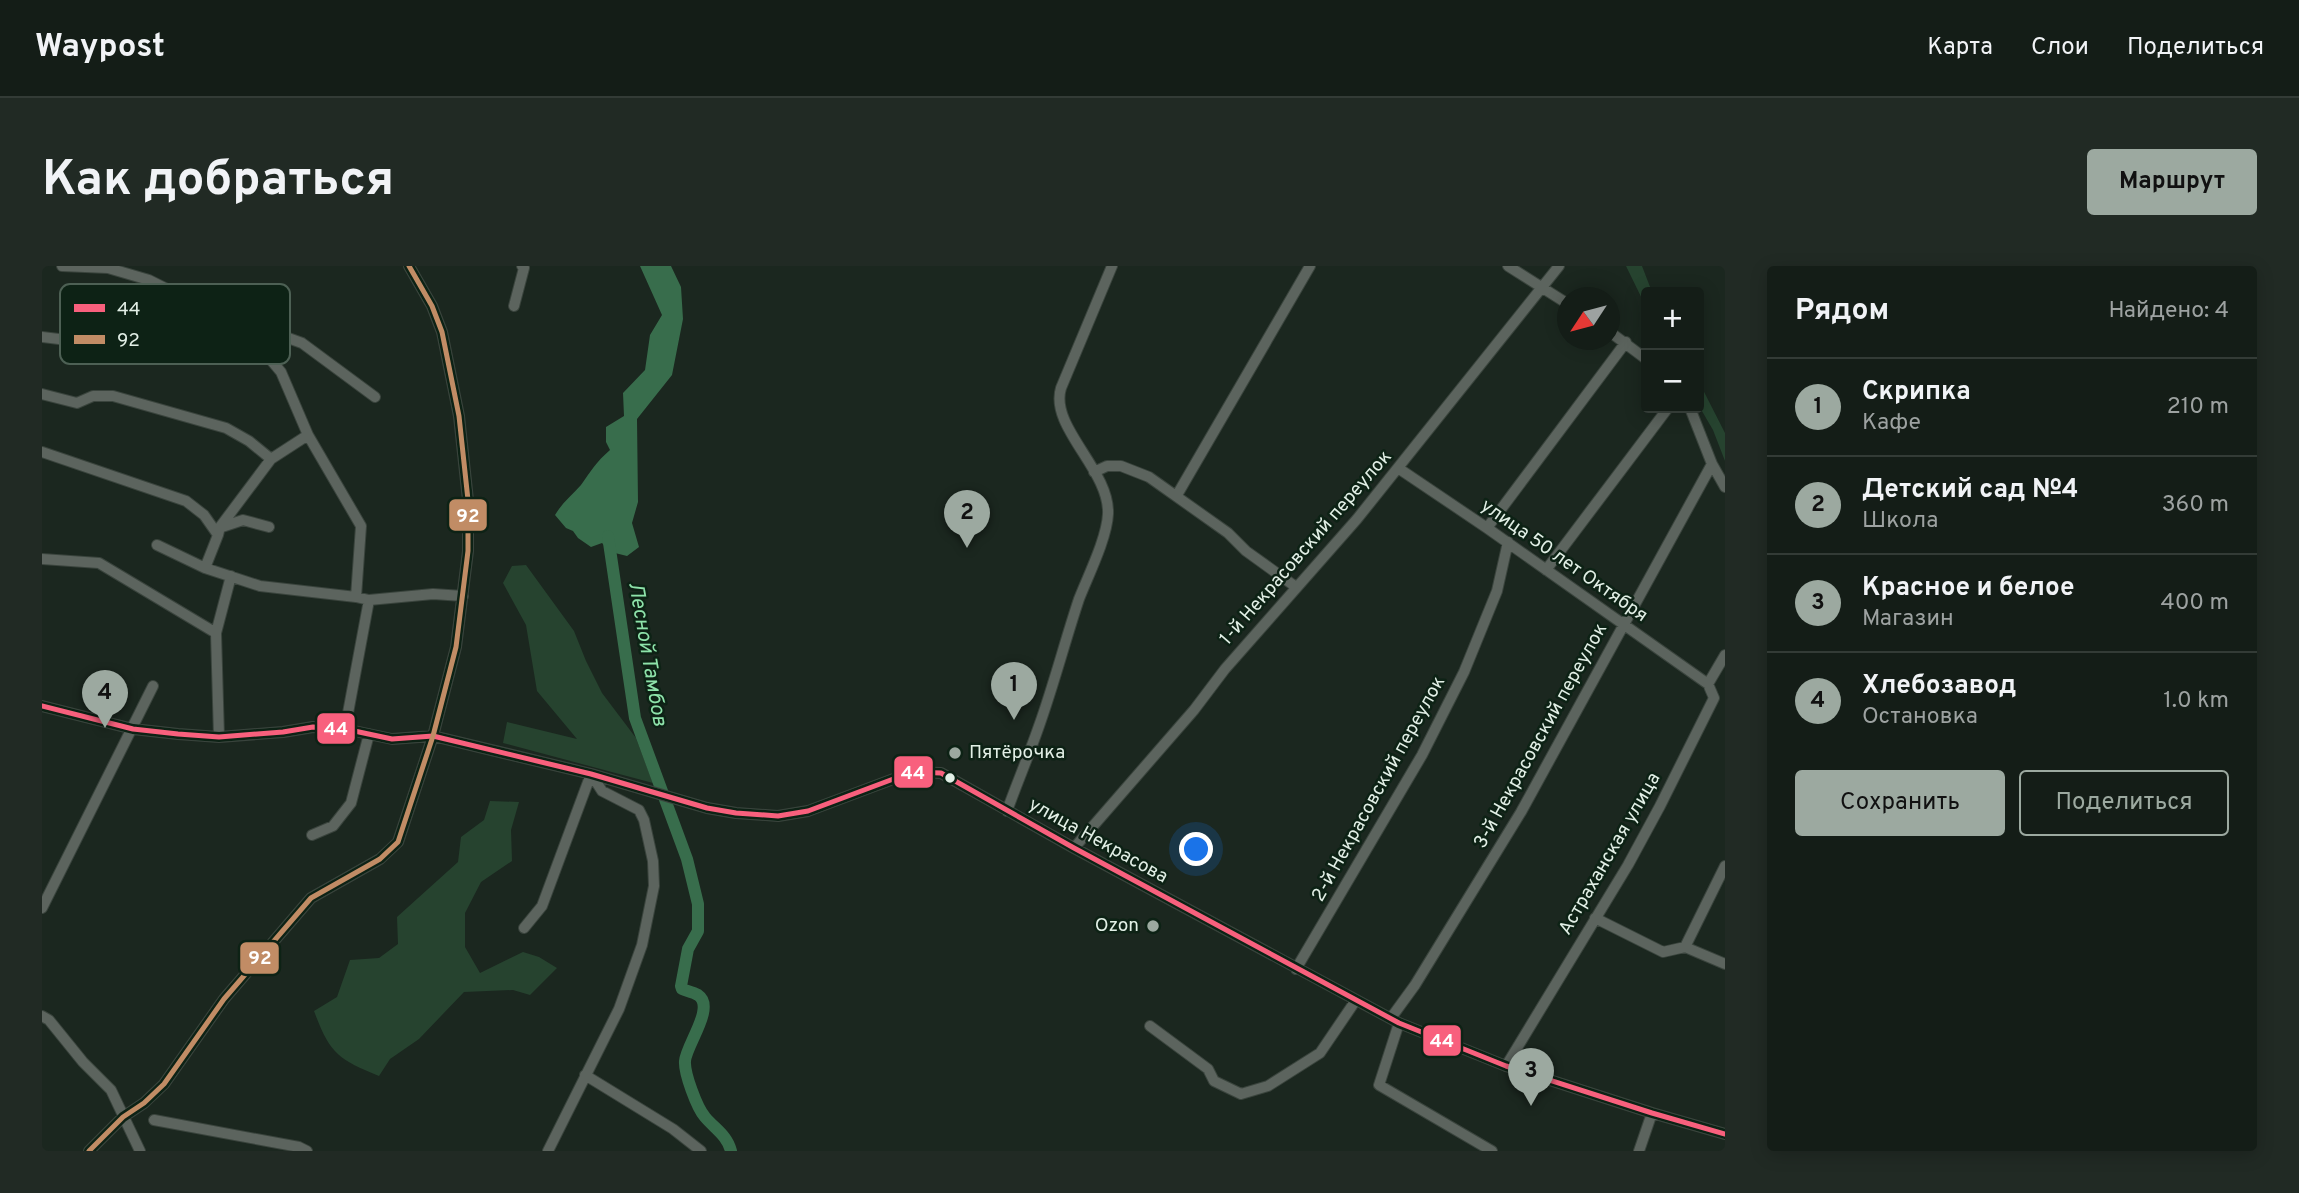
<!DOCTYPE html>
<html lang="ru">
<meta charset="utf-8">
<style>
:root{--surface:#141d17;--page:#212a24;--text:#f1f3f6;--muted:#9da2a1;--line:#333b36;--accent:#9ca9a0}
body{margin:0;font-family:Overpass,sans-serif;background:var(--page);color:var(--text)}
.controls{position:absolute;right:21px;top:21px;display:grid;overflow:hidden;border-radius:7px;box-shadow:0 4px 18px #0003}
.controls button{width:63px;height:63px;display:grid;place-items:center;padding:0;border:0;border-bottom:2px solid var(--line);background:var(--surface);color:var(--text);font:35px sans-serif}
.compass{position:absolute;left:1515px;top:21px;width:63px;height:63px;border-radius:50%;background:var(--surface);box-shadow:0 4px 18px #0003;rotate:234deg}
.you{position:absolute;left:1155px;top:584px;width:24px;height:24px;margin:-18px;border:5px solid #fff;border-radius:50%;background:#1a73e8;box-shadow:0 0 0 10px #1a73e833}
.badge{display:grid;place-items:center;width:46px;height:46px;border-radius:50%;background:var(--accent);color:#111;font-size:23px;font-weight:700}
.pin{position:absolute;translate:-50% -58px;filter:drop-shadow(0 2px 4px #0008)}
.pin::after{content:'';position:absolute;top:37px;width:24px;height:21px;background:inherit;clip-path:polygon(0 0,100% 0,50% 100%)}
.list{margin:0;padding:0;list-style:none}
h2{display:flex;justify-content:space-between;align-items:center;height:91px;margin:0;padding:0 28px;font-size:30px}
h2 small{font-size:23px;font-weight:400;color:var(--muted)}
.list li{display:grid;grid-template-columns:46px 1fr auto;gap:21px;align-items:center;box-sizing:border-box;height:98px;padding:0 28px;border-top:2px solid var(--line)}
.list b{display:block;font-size:26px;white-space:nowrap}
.list p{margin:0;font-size:23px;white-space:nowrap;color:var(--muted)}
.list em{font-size:23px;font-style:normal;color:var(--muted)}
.actions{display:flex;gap:14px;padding:21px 28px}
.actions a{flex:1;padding:16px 0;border:2px solid var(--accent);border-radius:7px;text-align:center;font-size:24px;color:var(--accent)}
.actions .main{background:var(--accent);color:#111}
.map{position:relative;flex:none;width:1683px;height:885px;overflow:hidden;border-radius:7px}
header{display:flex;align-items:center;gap:42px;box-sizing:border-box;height:98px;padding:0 35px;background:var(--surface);border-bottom:2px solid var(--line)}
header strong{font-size:33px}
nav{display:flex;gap:38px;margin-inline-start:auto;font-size:24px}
.intro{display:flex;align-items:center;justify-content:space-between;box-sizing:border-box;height:168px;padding:0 42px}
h1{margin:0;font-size:49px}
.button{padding:18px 32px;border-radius:7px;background:var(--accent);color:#111;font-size:24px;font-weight:700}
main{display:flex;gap:42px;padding:0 42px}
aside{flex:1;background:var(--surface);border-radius:7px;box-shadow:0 4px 18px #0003}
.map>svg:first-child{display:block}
.green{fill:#26432f}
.water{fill:#386d4c}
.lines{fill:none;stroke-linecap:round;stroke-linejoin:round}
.river{stroke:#386d4c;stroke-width:12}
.minor-casing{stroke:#3a443d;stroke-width:12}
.minor{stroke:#5c645e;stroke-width:10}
.bus-1-casing{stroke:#0d2215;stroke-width:10}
.bus-2-casing{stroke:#0d2215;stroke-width:10}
.bus-1{stroke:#f8607d;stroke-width:5}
.bus-2{stroke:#c18c65;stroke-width:5}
.poi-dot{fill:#9ca9a0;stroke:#0d2215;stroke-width:2.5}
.bus-dot{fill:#e2efe6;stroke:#0d2215;stroke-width:2.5}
.labels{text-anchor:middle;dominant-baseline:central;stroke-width:5;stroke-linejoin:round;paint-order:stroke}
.street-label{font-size:19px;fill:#e2efe6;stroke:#0d2215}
.poi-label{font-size:19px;fill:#e2efe6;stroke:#0d2215;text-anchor:start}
.water-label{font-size:21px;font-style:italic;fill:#8ee3aa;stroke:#0d2215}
.key{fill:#0d2215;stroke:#4d6054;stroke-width:2}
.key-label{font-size:19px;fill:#e2efe6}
.line-badge{stroke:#0d2215;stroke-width:2.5}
.badge-label{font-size:19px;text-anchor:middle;font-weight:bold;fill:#fff}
</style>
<header>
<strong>Waypost</strong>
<nav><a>Карта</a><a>Слои</a><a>Поделиться</a></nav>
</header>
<div class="intro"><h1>Как добраться</h1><a class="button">Маршрут</a></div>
<main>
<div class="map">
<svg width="1683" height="885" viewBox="0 0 1683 885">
<rect width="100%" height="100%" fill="#1b271f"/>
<path class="green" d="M1584,0H1600L1610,26H1604V41Z
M1657,116L1683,167V195L1671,164L1657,140Z
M484,299L532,365L544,395L560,427L594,472L611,517L461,477L465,456L535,473L495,425L484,359L461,317L470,300Z
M448,535L477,536L469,564L470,595L439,616L423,647V681L438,707L481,686L497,691L515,702L488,729L471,724L422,726L377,773L348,793L337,810C296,793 288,788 272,745L295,731L308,694L337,692L356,678L355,651L416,596L419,571L442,554Z"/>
<path class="water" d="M598,0H629L639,21L641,53L630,109L595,153L596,236L590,257L597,281L585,290L569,286L560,277L549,281L536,272L531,265L524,262L513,249C520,237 530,229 539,219C549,205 554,196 568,184L564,176V161L582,150L581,127L603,104L608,69L620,49Z"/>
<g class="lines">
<path class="river" d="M566,270L593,452L645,593L656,638V665L646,683L639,720L640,723C645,725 651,726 656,729C674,741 644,779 643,795C642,807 655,842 663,851C673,863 685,869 689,885"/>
<defs>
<path id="minor" d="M20,0L66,2L107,14L161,41L190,59L223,87L239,106L266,169L319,260L314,331
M1466,0L1526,38
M472,40L482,2L480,0
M180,48L260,77L333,131
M1568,66L1604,93
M0,71L116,85L140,73L161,41L165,42
M0,128L35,137L51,130H71L184,162L207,175L229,193
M1648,142L1670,198L1683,221
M0,186L144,235L162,249L176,269L163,302
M1356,202L1445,262L1666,418
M1052,206L1065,200H1079L1107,211L1186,267L1204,285L1254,321
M1135,229L1268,0
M180,261L201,254L227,261
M1445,262L1584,76
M176,269L178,261L229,193L266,169
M115,279L163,302L218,320L314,331L327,334L391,328L421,330
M0,293L57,297L174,367
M1504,304L1626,142
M0,440L91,463L136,468L177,471L241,466L271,461L303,463L350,473L391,470L549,508L665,542L694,547L736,550L766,545L870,506L899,507L1032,582L1357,757L1464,800L1610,847L1683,868
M303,463L327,334
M177,471L174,367L189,310
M965,545C975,517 987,489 997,460C1012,418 1023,375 1037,333C1046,310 1065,272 1066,248C1068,204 1007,161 1019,122L1070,0
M270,569L291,560L309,537L327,468
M1032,582L1152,444L1183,403L1315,253L1517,0
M0,642L111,420
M1553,652L1621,686L1643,681L1683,698
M482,662L500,640L549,508
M1643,681L1683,600
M1254,703L1380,489L1422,406L1455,325L1466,276
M0,750L7,754L41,796L69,824L98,885
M1349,752L1373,719L1479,546L1670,198
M1357,757L1337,819L1450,885
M1108,760L1166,803L1172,815L1199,828L1226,820L1278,787L1314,734
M1464,800L1586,599L1618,540L1672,432L1666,418L1683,389
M543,809L631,863L659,885
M112,854L257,881L265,885
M47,885L81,851L102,837L122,818L182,733L269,632L338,593L356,576L391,470L414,381L426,285V234L417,150L400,66L390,40L367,0
M506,885L577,743L600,679L612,620L611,595L602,554L597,544L560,525L549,508
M1597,885L1610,847"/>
</defs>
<use href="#minor" class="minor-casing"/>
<use href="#minor" class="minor"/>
<defs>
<path id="bus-1" d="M0,440L91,463L136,468L177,471L241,466L271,461L303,463L350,473L391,470L549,508L665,542L694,547L736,550L766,545L870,506L899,507L1032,582L1357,757L1464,800L1610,847L1683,868"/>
<path id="bus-2" d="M47,885L81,851L102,837L122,818L182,733L269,632L338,593L356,576L391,470L414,381L426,285V234L417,150L400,66L390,40L367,0"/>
</defs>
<use href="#bus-1" class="bus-1-casing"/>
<use href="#bus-2" class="bus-2-casing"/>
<use href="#bus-1" class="bus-1"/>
<use href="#bus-2" class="bus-2"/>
</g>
<g class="poi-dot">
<circle cx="913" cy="487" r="7"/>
<circle cx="1111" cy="660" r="7"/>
</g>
<circle class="bus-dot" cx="908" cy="512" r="6"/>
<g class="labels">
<g class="street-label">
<text transform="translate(1264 282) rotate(-49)">1-й Некрасовский переулок</text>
<text transform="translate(1522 295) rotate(35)">улица 50 лет Октября</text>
<text transform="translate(1499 470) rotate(-61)">3-й Некрасовский переулок</text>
<text transform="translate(1337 523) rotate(-61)">2-й Некрасовский переулок</text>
<text transform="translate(1056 575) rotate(29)">улица Некрасова</text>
<text transform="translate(1568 588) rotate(-60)">Астраханская улица</text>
</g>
<g class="poi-label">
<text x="927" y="487">Пятёрочка</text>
<text x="1097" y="660" text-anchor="end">Ozon</text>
</g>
<g class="water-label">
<text transform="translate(605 388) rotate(80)">Лесной Тамбов</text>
</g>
</g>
<rect x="18" y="18" width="230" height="80" rx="10" class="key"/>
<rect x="32" y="38" width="31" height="8" fill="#f8607d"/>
<rect x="32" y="69" width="31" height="9" fill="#c18c65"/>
<g class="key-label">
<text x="75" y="49">44</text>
<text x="75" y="80">92</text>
</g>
<g class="line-badge">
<rect x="406" y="232" width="40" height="34" rx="7" fill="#c18c65"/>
<rect x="274" y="446" width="40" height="33" rx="7" fill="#f8607d"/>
<rect x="851" y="489" width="41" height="34" rx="7" fill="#f8607d"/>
<rect x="197" y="675" width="41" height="34" rx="7" fill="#c18c65"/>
<rect x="1380" y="758" width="40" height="33" rx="7" fill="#f8607d"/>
</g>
<g class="badge-label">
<text x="426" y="256">92</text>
<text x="294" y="469">44</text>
<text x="871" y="513">44</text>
<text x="218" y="698">92</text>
<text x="1400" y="781">44</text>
</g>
</svg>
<div class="controls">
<button>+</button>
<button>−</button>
</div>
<svg class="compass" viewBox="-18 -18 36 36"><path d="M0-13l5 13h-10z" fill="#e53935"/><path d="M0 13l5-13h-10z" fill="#9da2a1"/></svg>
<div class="you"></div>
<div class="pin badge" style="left:972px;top:454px">1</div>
<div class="pin badge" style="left:925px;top:282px">2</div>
<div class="pin badge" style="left:1489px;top:840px">3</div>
<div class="pin badge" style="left:63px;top:462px">4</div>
</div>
<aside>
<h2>Рядом<small>Найдено: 4</small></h2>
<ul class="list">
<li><span class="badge">1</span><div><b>Скрипка</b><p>Кафе</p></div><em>210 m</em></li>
<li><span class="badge">2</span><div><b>Детский сад №4</b><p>Школа</p></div><em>360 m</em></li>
<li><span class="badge">3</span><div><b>Красное и белое</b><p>Магазин</p></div><em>400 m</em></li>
<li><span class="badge">4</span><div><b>Хлебозавод</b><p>Остановка</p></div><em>1.0 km</em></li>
</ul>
<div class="actions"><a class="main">Сохранить</a><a>Поделиться</a></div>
</aside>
</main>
